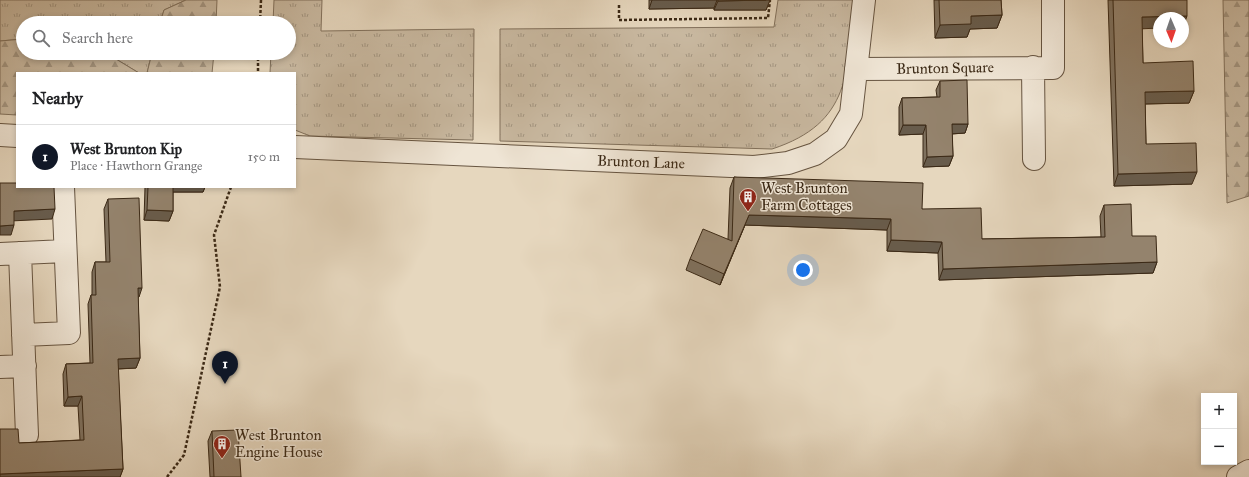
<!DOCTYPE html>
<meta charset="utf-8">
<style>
:root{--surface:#fff;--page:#f6f6f6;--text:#202124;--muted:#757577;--line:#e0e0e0;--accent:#111827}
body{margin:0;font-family:"IM FELL Great Primer",serif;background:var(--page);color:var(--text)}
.controls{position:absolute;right:12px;bottom:12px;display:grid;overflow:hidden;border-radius:0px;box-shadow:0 2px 6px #0003}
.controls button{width:36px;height:36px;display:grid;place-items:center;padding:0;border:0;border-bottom:1px solid var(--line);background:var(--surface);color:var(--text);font:20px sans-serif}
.compass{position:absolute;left:1153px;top:12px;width:36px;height:36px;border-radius:50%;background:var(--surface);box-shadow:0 2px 6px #0003;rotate:178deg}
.you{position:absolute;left:803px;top:270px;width:14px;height:14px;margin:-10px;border:3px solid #fff;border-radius:50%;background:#1a73e8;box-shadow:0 0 0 6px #1a73e833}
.badge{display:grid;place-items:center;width:26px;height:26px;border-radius:50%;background:var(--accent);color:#fff;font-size:13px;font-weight:700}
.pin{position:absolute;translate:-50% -33px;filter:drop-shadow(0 1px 2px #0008)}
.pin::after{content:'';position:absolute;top:21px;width:14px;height:12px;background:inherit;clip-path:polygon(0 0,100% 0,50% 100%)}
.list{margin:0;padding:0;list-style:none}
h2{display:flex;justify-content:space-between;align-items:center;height:52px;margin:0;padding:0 16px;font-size:17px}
h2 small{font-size:13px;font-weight:400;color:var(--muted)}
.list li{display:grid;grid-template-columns:26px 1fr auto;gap:12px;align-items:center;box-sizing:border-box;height:64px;padding:0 16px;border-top:1px solid var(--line)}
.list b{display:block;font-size:15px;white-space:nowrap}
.list p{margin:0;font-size:13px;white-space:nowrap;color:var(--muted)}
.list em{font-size:13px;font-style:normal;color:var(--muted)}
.icon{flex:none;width:22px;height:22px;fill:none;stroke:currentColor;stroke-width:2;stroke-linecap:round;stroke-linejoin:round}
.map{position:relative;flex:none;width:1249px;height:477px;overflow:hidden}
.search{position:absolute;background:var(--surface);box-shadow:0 2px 6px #0003;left:16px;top:16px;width:280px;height:44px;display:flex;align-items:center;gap:10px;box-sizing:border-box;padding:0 14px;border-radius:22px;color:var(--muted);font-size:15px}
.panel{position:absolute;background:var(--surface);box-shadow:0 2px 6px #0003;left:16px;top:72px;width:280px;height:116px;border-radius:0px}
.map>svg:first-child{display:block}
.grass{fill:url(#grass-tufts);stroke:#82715c}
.forest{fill:url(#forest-firs);stroke:#82715c}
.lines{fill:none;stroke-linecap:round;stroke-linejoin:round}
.minor-casing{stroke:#665440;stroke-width:24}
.tertiary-casing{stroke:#665440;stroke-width:24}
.path{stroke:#3b2916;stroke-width:2.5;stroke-dasharray:3 2;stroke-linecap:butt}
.minor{stroke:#efe5d5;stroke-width:22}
.tertiary{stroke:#efe5d5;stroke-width:22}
.wall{fill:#7f715e;stroke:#3b2916}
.shaded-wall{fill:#685c4c;stroke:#3b2916}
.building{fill:#94836d;stroke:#3b2916}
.labels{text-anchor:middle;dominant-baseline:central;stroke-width:3;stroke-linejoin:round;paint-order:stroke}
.street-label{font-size:15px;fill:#3b2916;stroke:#efe5d5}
.poi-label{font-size:15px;fill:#3b2916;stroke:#efe5d5;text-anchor:start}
</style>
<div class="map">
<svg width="1249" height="477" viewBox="0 0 1249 477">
<defs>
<pattern id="grass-tufts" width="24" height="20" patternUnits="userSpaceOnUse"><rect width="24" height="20" fill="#c9b9a1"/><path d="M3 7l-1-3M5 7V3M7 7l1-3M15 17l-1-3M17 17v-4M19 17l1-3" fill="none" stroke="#a49682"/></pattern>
<pattern id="forest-firs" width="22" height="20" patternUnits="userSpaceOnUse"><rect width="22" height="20" fill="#c9b9a1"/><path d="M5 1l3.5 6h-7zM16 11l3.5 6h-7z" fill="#a49682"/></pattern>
</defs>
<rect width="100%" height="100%" fill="#e6d7be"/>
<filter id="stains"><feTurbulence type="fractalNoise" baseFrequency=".005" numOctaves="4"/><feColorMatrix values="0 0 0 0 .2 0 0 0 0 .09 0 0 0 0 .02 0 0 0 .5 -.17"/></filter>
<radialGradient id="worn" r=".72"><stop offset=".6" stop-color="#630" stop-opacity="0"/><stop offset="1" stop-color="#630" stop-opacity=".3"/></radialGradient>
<path class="grass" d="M0,0H186L164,10L160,23H23V39L0,41Z
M274,0H322L321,31L474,29L473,140L310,136L295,130V73H270L271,53H289V23H273Z
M778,0H855C847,71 852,123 772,149L500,141V29L774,27Z
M106,53H152L147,73H139Z"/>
<path class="forest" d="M186,0H217L216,23H160L164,10Z
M1223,0H1249V196L1227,203Z
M23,39V53H106L139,73H17V115L0,114V41Z
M152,53H214L212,73H147Z"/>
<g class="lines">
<defs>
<path id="minor" d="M1033,67L1034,159
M856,69L1053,68V0
M0,135L17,136
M295,147L754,167L788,163L815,154L836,139L851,114L864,0
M20,253L27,435
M0,254L65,251
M23,335L69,333L63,187
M0,367L25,366"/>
<path id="tertiary" d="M1238,477L1249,471"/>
</defs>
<use href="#minor" class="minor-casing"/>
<use href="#tertiary" class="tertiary-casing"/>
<path class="path" d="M619,5V20L768,18L770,0
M260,23L261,0
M258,53V73
M167,477L184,455L220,287L214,235L231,187"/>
<use href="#minor" class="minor"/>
<use href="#tertiary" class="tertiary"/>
</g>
<path class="wall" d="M649,0H770L766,10H714V8L649,9Z
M934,0H1001L1002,15L997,28L970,29L967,37L935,38Z
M1108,0H1187L1142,29L1143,63L1194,91L1189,103L1145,104L1146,144L1192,184L1114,186Z
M940,81L968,124L965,133L952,134L953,156L949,166L923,167V134L899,135V107L902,98L937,97L936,90Z
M734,177L922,209L982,239L1101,237L1100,216L1104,205L1132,236L1157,262L1153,273L939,280L938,253L887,251V230L745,225L720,285L686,270L690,259L728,239L730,188Z
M145,187H205L203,192H173V211L169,221L144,220Z
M108,199L139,297H138L140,358L136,368L118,369L123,469L120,477H0L19,443L80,440L78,406H64L63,374L66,364L90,363L88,304L91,295H92V272L95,262H106L104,209Z
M212,431L241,477H210L208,441Z"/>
<path class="shaded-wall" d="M652,0H717L714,8L649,9Z
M770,0L766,10H714L718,1Z
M1002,15L997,28L970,29L967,37L935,38L940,25L971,16Z
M1187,16L1183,27V18H1159V28L1138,29L1142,17Z
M1194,91L1189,103L1141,104L1145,92Z
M952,124H968L965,133L949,134Z
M903,125H926L923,134L899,135Z
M953,156L949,166L923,167L927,157Z
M1197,172L1192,184L1114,186L1118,174Z
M172,187H205L203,192H170Z
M55,209L52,219L10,221L14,211Z
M147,210L173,211L169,221L144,220Z
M749,215L891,219L887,230L745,225L720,285L724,274Z
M14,225L11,235H0V226Z
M891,240L942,242L938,253L887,251Z
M1157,262L1153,273L939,280L943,269Z
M138,288H142L139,297H134Z
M140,358L136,368L114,369L118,359Z
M82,396L78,406H64L68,397Z
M123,469L120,477H0V474Z"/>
<path class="building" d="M718,0H766L718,1Z
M939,0H1001L1002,15L971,16V24L940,25Z
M1113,0H1187V16L1142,17L1143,63L1193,61L1194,91L1145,92L1146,144L1196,143L1197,172L1118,174Z
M967,80L968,124H952L953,156L927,157L926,125H903L902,98L940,97V81Z
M734,177L923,183L922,209L981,208L982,239L1105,237L1104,205L1131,204L1132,236H1156L1157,262L943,269L942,242L891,240V219L749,215L724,274L690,259L703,229L732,241Z
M0,183H17V187H54L55,209L14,211V225L0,226Z
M148,187H173V211L147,210Z
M139,198L142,288H138L140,358L118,359L123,469L0,474V429H18L19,443L84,440L82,396L68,397L66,364L93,363L91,295H96L95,262H110L108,199Z
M238,430L241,477H214L212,431Z"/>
<defs>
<symbol id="building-pin" viewBox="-11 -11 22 30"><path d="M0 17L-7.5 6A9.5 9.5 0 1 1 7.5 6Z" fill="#8f2418" stroke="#efe5d5"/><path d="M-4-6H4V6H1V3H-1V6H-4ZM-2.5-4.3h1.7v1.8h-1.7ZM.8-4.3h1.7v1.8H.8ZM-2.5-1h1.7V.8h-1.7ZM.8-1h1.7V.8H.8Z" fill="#fff"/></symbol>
</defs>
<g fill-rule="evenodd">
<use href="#building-pin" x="738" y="187" width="20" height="27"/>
<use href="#building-pin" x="212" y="434" width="20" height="27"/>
</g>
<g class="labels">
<g class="street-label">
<text transform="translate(945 68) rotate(-1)">Brunton Square</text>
<text transform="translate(641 162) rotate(2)">Brunton Lane</text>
</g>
<g class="poi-label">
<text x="761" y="188">West Brunton<tspan x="761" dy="17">Farm Cottages</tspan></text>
<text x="235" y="435">West Brunton<tspan x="235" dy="17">Engine House</tspan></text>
</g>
</g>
<rect width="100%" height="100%" filter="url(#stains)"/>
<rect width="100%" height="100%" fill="url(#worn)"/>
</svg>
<div class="controls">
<button>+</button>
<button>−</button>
</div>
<svg class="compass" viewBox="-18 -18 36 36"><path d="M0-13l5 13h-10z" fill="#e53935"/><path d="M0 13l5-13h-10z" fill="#757577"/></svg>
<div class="you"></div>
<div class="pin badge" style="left:225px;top:384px">1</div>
<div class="search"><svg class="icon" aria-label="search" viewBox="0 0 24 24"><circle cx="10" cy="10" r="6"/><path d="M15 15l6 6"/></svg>Search here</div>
<section class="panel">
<h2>Nearby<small></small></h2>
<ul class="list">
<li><span class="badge">1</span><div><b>West Brunton Kip</b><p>Place · Hawthorn Grange</p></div><em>150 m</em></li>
</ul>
</section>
</div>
